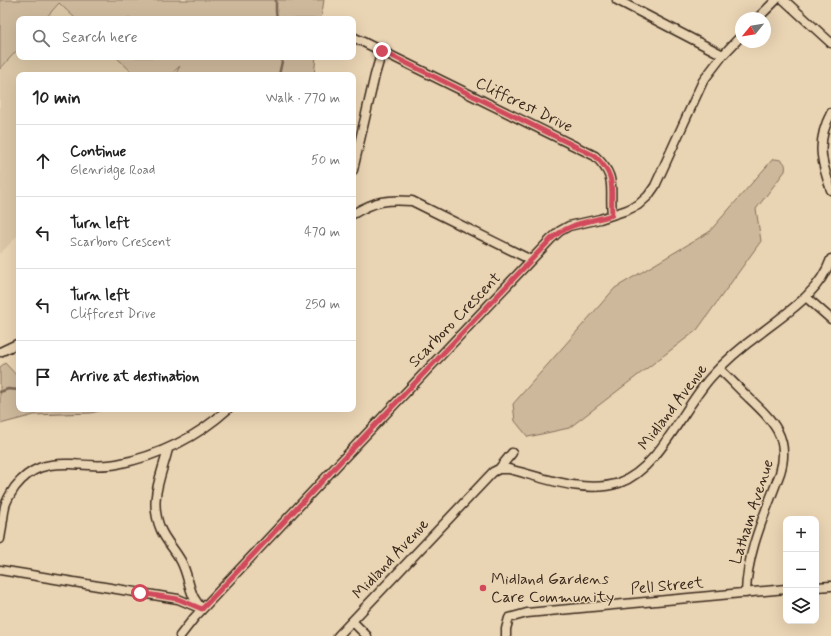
<!DOCTYPE html>
<meta charset="utf-8">
<style>
:root{--surface:#fff;--page:#f6f6f6;--text:#222;--muted:#767676;--line:#e0e0e0}
body{margin:0;font-family:Mynerve,sans-serif;background:var(--page);color:var(--text)}
.controls{position:absolute;right:12px;bottom:12px;display:grid;overflow:hidden;border-radius:8px;box-shadow:0 4px 16px #0002}
.controls button{width:36px;height:36px;display:grid;place-items:center;padding:0;border:0;border-bottom:1px solid var(--line);background:var(--surface);color:var(--text);font:20px sans-serif}
.compass{position:absolute;left:735px;top:12px;width:36px;height:36px;border-radius:50%;background:var(--surface);box-shadow:0 4px 16px #0002;rotate:240deg}
.stop{position:absolute;width:12px;height:12px;margin:-9px;border:3px solid #d1495b;border-radius:50%;background:#fff}
.stop.end{background:#d1495b;border-color:#fff;box-shadow:0 1px 4px #0008}
.list{margin:0;padding:0;list-style:none}
h2{display:flex;justify-content:space-between;align-items:center;height:52px;margin:0;padding:0 16px;font-size:17px}
h2 small{font-size:13px;font-weight:400;color:var(--muted)}
.list li{display:grid;grid-template-columns:26px 1fr auto;gap:12px;align-items:center;box-sizing:border-box;height:72px;padding:0 16px;border-top:1px solid var(--line)}
.list b{display:block;font-size:15px;white-space:nowrap}
.list p{margin:0;font-size:13px;white-space:nowrap;color:var(--muted)}
.list em{font-size:13px;font-style:normal;color:var(--muted)}
.icon{flex:none;width:22px;height:22px;fill:none;stroke:currentColor;stroke-width:2;stroke-linecap:round;stroke-linejoin:round}
.map{position:relative;flex:none;width:831px;height:636px;overflow:hidden}
.search{position:absolute;background:var(--surface);box-shadow:0 4px 16px #0002;left:16px;top:16px;width:340px;height:44px;display:flex;align-items:center;gap:10px;box-sizing:border-box;padding:0 14px;border-radius:8px;color:var(--muted);font-size:15px}
.panel{position:absolute;background:var(--surface);box-shadow:0 4px 16px #0002;left:16px;top:72px;width:340px;height:340px;border-radius:8px}
.map>svg:first-child{display:block}
.built{fill:#dac6a6}
.green{fill:#cdb89b;stroke:#84715c}
.lines{fill:none;stroke-linecap:round;stroke-linejoin:round}
.stream{stroke:#7b6854;stroke-width:2.5}
.minor-casing{stroke:#3b2a1e;stroke-width:11}
.minor{stroke:#e9d4b3;stroke-width:8}
.route{stroke:#d1495b;stroke-width:5}
.poi-dot{fill:#d1495b;stroke:#e9d4b3;stroke-width:1.5}
.labels{text-anchor:middle;dominant-baseline:central;stroke-width:3;stroke-linejoin:round;paint-order:stroke}
.street-label{font-size:16px;fill:#3b2a1e;stroke:#e9d4b3}
.poi-label{font-size:16px;fill:#3b2a1e;stroke:#e9d4b3;text-anchor:start}
</style>
<div class="map">
<svg width="831" height="636" viewBox="0 0 831 636">
<rect width="100%" height="100%" fill="#e9d4b3"/>
<filter id="ink" filterUnits="userSpaceOnUse"><feTurbulence type="fractalNoise" baseFrequency=".025" numOctaves="2"/><feDisplacementMap in="SourceGraphic" scale="8" xChannelSelector="R" yChannelSelector="G"/><feConvolveMatrix kernelMatrix="1 2 1 2 8 2 1 2 1" color-interpolation-filters="sRGB"/></filter>
<g filter="url(#ink)">
<path class="built" d="M59,3L76,19H45Z
M19,48V57H116L135,75H19V234L0,254V69Z"/>
<path class="green" d="M0,0H324L321,19H76L59,3L45,19H19V48L0,69Z
M116,57H316L314,75H175L180,66L170,75H135Z
M773,159C782,159 787,162 785,171L756,209L761,241L697,330L569,428L528,437L515,421L513,404L615,288L709,232Z
M5,363L19,378V409H108L91,413L34,415L0,424V367Z"/>
<g class="lines">
<path class="stream" d="M276,0V11L277,19
M279,75L283,57
M0,392L8,389L19,390"/>
<defs>
<path id="minor" d="M617,0L723,55
M784,0L831,43
M758,18L776,0
M353,37L595,156C618,178 609,187 612,215
M831,113C816,142 821,161 831,190
M353,170L375,75L382,51
M353,214C375,201 387,199 412,201L531,260
M806,297L831,319
M0,352L19,343
M719,369C729,377 738,388 748,397C772,420 791,437 780,473C766,512 747,550 746,593
M168,449C161,478 148,500 161,530C166,541 175,550 181,561C187,572 188,584 193,596C195,600 199,605 201,609
M499,469L512,453
M0,539C2,528 3,517 5,506C7,499 11,493 15,487C31,467 47,463 71,464C87,465 101,467 117,464C158,456 197,437 228,409
M0,570L178,599L202,609
M816,587L831,586
M352,621L367,636
M180,636L194,618L359,442L551,239L560,231L569,226L600,219L627,210L638,205L648,196L655,186L703,81L723,55L741,36
M338,636L493,472L499,469H509C544,478 584,494 619,483C659,469 683,408 711,377C726,360 743,346 761,333C788,312 819,293 831,259
M506,636V629L509,618L527,613L786,589"/>
</defs>
<use href="#minor" class="minor-casing"/>
<use href="#minor" class="minor"/>
</g>
</g>
<g class="lines" filter="url(#ink)">
<path class="route" d="M140,593L178,599L202,609L359,442L551,239C571,222 587,223 612,215C610,187 618,178 595,156L382,51"/>
</g>
<circle class="poi-dot" cx="483" cy="588" r="4"/>
<g class="labels">
<g class="street-label">
<text transform="translate(524 105) rotate(26)">Cliffcrest Drive</text>
<text transform="translate(455 320) rotate(-46)">Scarboro Crescent</text>
<text transform="translate(673 407) rotate(-53)">Midland Avenue</text>
<text transform="translate(752 512) rotate(-72)">Latham Avenue</text>
<text transform="translate(391 559) rotate(-47)">Midland Avenue</text>
<text transform="translate(667 586) rotate(-5)">Pell Street</text>
</g>
<g class="poi-label">
<text x="491" y="579">Midland Gardens<tspan x="491" dy="18">Care Community</tspan></text>
</g>
</g>
</svg>
<div class="controls">
<button>+</button>
<button>−</button>
<button><svg class="icon" aria-label="layers" viewBox="0 0 24 24"><path d="M12 4l9 5-9 5-9-5zM3 14l9 5 9-5"/></svg></button>
</div>
<svg class="compass" viewBox="-18 -18 36 36"><path d="M0-13l5 13h-10z" fill="#e53935"/><path d="M0 13l5-13h-10z" fill="#767676"/></svg>
<div class="stop" style="left:140px;top:593px"></div>
<div class="stop end" style="left:382px;top:51px"></div>
<div class="search"><svg class="icon" aria-label="search" viewBox="0 0 24 24"><circle cx="10" cy="10" r="6"/><path d="M15 15l6 6"/></svg>Search here</div>
<section class="panel">
<h2>10 min<small>Walk · 770 m</small></h2>
<ul class="list">
<li><svg class="icon" aria-label="ahead" viewBox="0 0 24 24"><path d="M12 20V5M6 11l6-6 6 6"/></svg><div><b>Continue</b><p>Glenridge Road</p></div><em>50 m</em></li>
<li><svg class="icon" aria-label="left" viewBox="0 0 24 24"><path d="M17 20v-9H6M10 6l-5 5 5 5"/></svg><div><b>Turn left</b><p>Scarboro Crescent</p></div><em>470 m</em></li>
<li><svg class="icon" aria-label="left" viewBox="0 0 24 24"><path d="M17 20v-9H6M10 6l-5 5 5 5"/></svg><div><b>Turn left</b><p>Cliffcrest Drive</p></div><em>250 m</em></li>
<li><svg class="icon" aria-label="arrive" viewBox="0 0 24 24"><path d="M6 21V4h12l-3 4 3 4H6"/></svg><div><b>Arrive at destination</b></div></li>
</ul>
</section>
</div>
